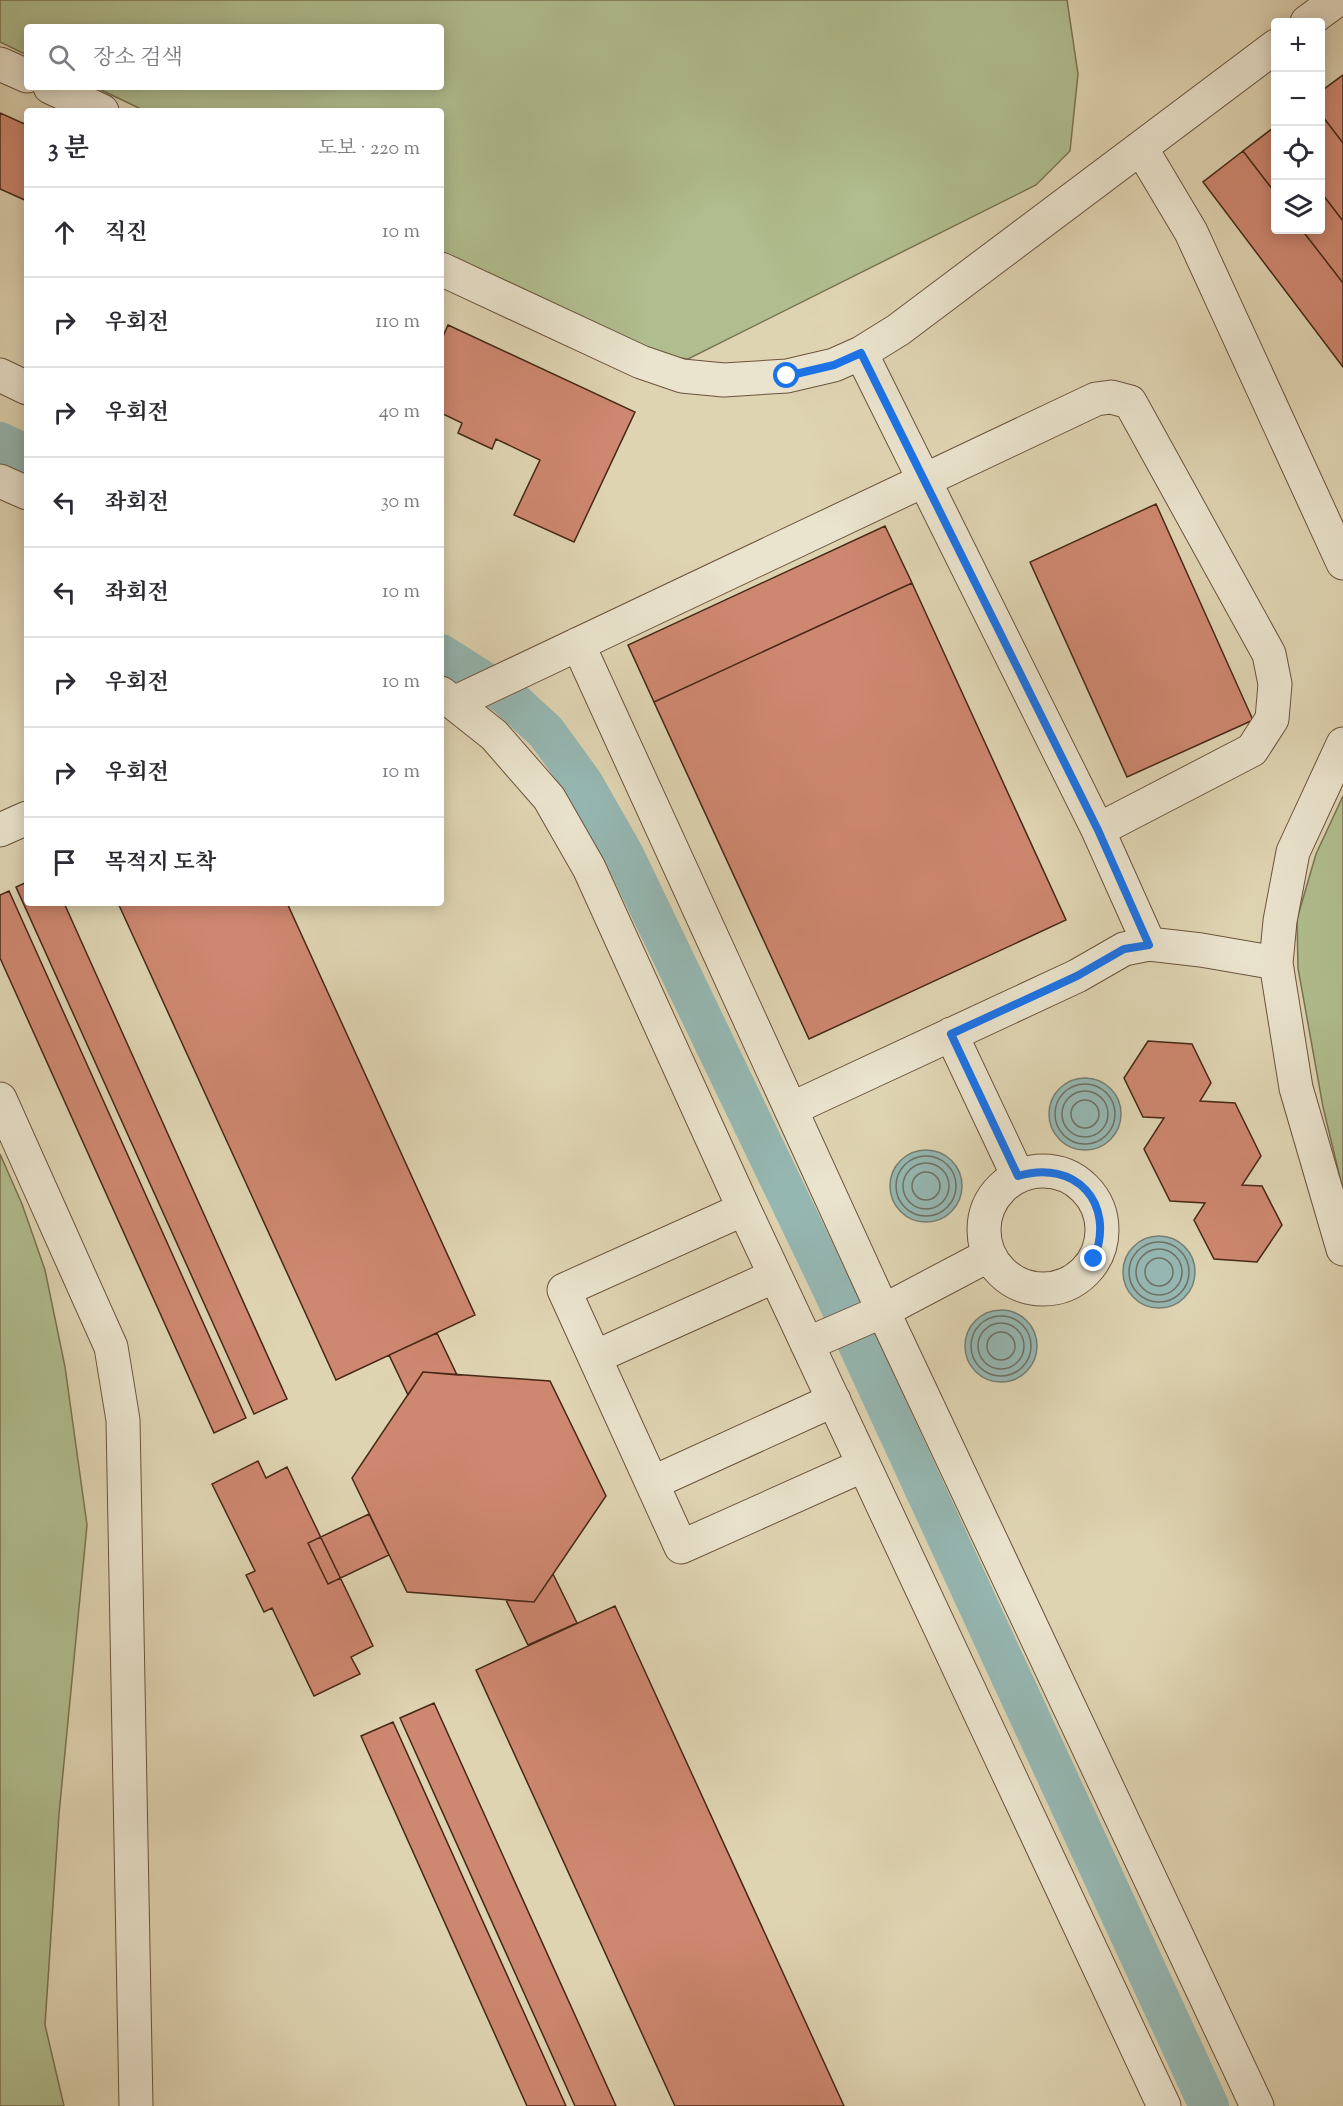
<!DOCTYPE html>
<html lang="ko">
<meta charset="utf-8">
<style>
:root{--surface:#fff;--page:#f2f2f3;--text:#2b2b33;--muted:#7c7c81;--line:#e1e1e2}
body{margin:0;font-family:"Sorts Mill Goudy","Noto Serif KR",serif;background:var(--page);color:var(--text)}
.controls{position:absolute;right:18px;top:18px;display:grid;overflow:hidden;border-radius:6px;box-shadow:0 3px 15px #0003}
.controls button{width:54px;height:54px;display:grid;place-items:center;padding:0;border:0;border-bottom:2px solid var(--line);background:var(--surface);color:var(--text);font:30px sans-serif}
.stop{position:absolute;width:18px;height:18px;margin:-14px;border:4px solid #1a73e8;border-radius:50%;background:#fff}
.stop.end{background:#1a73e8;border-color:#fff;box-shadow:0 2px 6px #0008}
.list{margin:0;padding:0;list-style:none}
h2{display:flex;justify-content:space-between;align-items:center;height:78px;margin:0;padding:0 24px;font-size:26px}
h2 small{font-size:20px;font-weight:400;color:var(--muted)}
.list li{display:grid;grid-template-columns:39px 1fr auto;gap:18px;align-items:center;box-sizing:border-box;height:90px;padding:0 24px;border-top:2px solid var(--line)}
.list b{display:block;font-size:22px;white-space:nowrap}
.list em{font-size:20px;font-style:normal;color:var(--muted)}
.icon{flex:none;width:33px;height:33px;fill:none;stroke:currentColor;stroke-width:2;stroke-linecap:round;stroke-linejoin:round}
.map{position:relative;flex:none;width:1343px;height:2106px;overflow:hidden}
.search{position:absolute;background:var(--surface);box-shadow:0 3px 15px #0003;left:24px;top:24px;width:420px;height:66px;display:flex;align-items:center;gap:15px;box-sizing:border-box;padding:0 21px;border-radius:6px;color:var(--muted);font-size:22px}
.panel{position:absolute;background:var(--surface);box-shadow:0 3px 15px #0003;left:24px;top:108px;width:420px;height:798px;border-radius:6px}
.map>svg:first-child{display:block}
.green{fill:#b0bd8e;stroke:#7b7252;stroke-width:1.5}
.water{fill:#95b7b2;stroke:#757e73;stroke-width:1.5}
.lines{fill:none;stroke-linecap:round;stroke-linejoin:round}
.shore{stroke:#6e7064;stroke-width:1.5}
.canal{stroke:#95b7b2;stroke-width:40}
.building{fill:#ce8770;stroke:#462815;stroke-width:1.5}
.minor-casing{stroke:#6c533c;stroke-width:35}
.minor{stroke:#eae3cd;stroke-width:33}
.route{stroke:#1a73e8;stroke-width:8}
</style>
<div class="map">
<svg width="1343" height="2106" viewBox="0 0 1343 2106">
<rect width="100%" height="100%" fill="#dfd4b2"/>
<filter id="stains"><feTurbulence type="fractalNoise" baseFrequency=".00333" numOctaves="4"/><feColorMatrix values="0 0 0 0 .2 0 0 0 0 .09 0 0 0 0 .02 0 0 0 .5 -.17"/></filter>
<radialGradient id="worn" r=".72"><stop offset=".6" stop-color="#630" stop-opacity="0"/><stop offset="1" stop-color="#630" stop-opacity=".3"/></radialGradient>
<path class="green" d="M0,0H1067L1078,74L1070,151L1036,185L688,359L656,355L441,252V111H145L95,87H441V27H27V55L0,42Z
M1343,796V1190L1323,1107L1298,968L1297,919L1316,854Z
M0,1154L22,1204L45,1270L65,1367L87,1525L59,1814L45,2025L64,2106H0Z"/>
<path class="water" d="M1049 1114a36 36 0 1 1 72 0a36 36 0 1 1-72 0Z
M890 1186a36 36 0 1 1 72 0a36 36 0 1 1-72 0Z
M1123 1272a36 36 0 1 1 72 0a36 36 0 1 1-72 0Z
M965 1346a36 36 0 1 1 72 0a36 36 0 1 1-72 0Z"/>
<g class="lines">
<path class="shore" d="M1055 1114a30 30 0 1 1 60 0a30 30 0 1 1-60 0Z
M1062 1114a23 23 0 1 1 46 0a23 23 0 1 1-46 0Z
M1071 1114a14 14 0 1 1 28 0a14 14 0 1 1-28 0Z
M896 1186a30 30 0 1 1 60 0a30 30 0 1 1-60 0Z
M903 1186a23 23 0 1 1 46 0a23 23 0 1 1-46 0Z
M912 1186a14 14 0 1 1 28 0a14 14 0 1 1-28 0Z
M1129 1272a30 30 0 1 1 60 0a30 30 0 1 1-60 0Z
M1136 1272a23 23 0 1 1 46 0a23 23 0 1 1-46 0Z
M1145 1272a14 14 0 1 1 28 0a14 14 0 1 1-28 0Z
M971 1346a30 30 0 1 1 60 0a30 30 0 1 1-60 0Z
M978 1346a23 23 0 1 1 46 0a23 23 0 1 1-46 0Z
M987 1346a14 14 0 1 1 28 0a14 14 0 1 1-28 0Z"/>
<path class="canal" d="M0,442L27,455
M441,654L507,696L546,732L583,783L624,855L831,1286L1209,2106"/>
</g>
<path class="building" d="M1343,75V143L1320,113V92Z
M0,113L27,125V201L0,189Z
M1320,113L1343,143V221L1320,191Z
M1273,128L1276,132V194L1243,151Z
M1243,151L1276,194V230H1302L1343,283V367L1203,182Z
M1320,191L1343,221V283L1302,230H1320Z
M448,325L635,412L574,542L514,515L540,460L496,439L492,449L458,433L462,423L441,413V341Z
M1156,504L1253,720L1127,777L1030,562Z
M885,526L912,583L654,702L628,645Z
M912,583L1066,920L809,1039L654,702Z
M27,882V903H64L287,1399L254,1414L16,887Z
M9,891L246,1418L214,1433L0,958V895Z
M118,903H287L475,1315L336,1380Z
M1148,1041L1192,1044L1211,1083L1200,1101L1235,1103L1261,1156L1242,1185L1262,1186L1282,1225L1257,1262L1214,1259L1194,1220L1205,1203L1170,1201L1144,1149L1164,1118L1143,1117L1124,1078Z
M437,1333L457,1375L423,1372L408,1395L389,1355Z
M423,1372L550,1381L606,1496L534,1602L407,1592L352,1478Z
M258,1461L266,1478L287,1467L373,1646L351,1657L360,1674L314,1696L272,1608L264,1612L246,1575L255,1571L212,1484Z
M369,1514L389,1555L328,1584L308,1543Z
M553,1574L577,1623L528,1645L506,1600L534,1602Z
M615,1606L844,2106H675L476,1670Z
M434,1703L616,2106H575L400,1718Z
M393,1722L566,2106H527L361,1736Z"/>
<g class="lines">
<defs>
<path id="minor" d="M1307,22L1337,0
M0,64L27,76
M50,87L102,111
M1141,148L1191,232L1343,563
M441,269L641,362L682,376L724,380L787,376L834,365L861,353L898,330L1276,46
M861,353L1098,830L1149,944
M0,375L27,388
M0,481L27,493
M578,644L883,1311L1257,2106
M441,693L494,735L549,798L589,868L744,1209L1164,2106
M456,702L1096,399L1111,397L1130,402L1269,654L1275,684L1272,719L1252,750L1098,830
M1343,744L1293,852L1280,921L1276,963L1296,1088L1343,1249
M0,830L27,818
M951,1034L1018,1176
M0,1099L111,1347L123,1420L136,2106
M791,1109L1077,976L1124,949L1149,944L1201,950L1276,963
M984 1230a59 59 0 1 1 118 0a59 59 0 1 1-118 0Z
M744,1209L564,1290L681,1547L864,1465
M807,1344L883,1311L989,1255
M595,1357L775,1276
M652,1483L834,1400"/>
</defs>
<use href="#minor" class="minor-casing"/>
<use href="#minor" class="minor"/>
</g>
<g class="lines">
<path class="route" d="M787,376L834,365L861,353L1098,830L1149,945L1124,949L1077,976L951,1034L1018,1176C1076,1159 1116,1203 1094,1259"/>
</g>
<rect width="100%" height="100%" filter="url(#stains)"/>
<rect width="100%" height="100%" fill="url(#worn)"/>
</svg>
<div class="controls">
<button>+</button>
<button>−</button>
<button><svg class="icon" aria-label="locate" viewBox="0 0 24 24"><circle cx="12" cy="12" r="6"/><path d="M12 2v4M12 18v4M2 12h4M18 12h4"/></svg></button>
<button><svg class="icon" aria-label="layers" viewBox="0 0 24 24"><path d="M12 4l9 5-9 5-9-5zM3 14l9 5 9-5"/></svg></button>
</div>
<div class="stop" style="left:787px;top:376px"></div>
<div class="stop end" style="left:1094px;top:1259px"></div>
<div class="search"><svg class="icon" aria-label="search" viewBox="0 0 24 24"><circle cx="10" cy="10" r="6"/><path d="M15 15l6 6"/></svg>장소 검색</div>
<section class="panel">
<h2>3 분<small>도보 · 220 m</small></h2>
<ul class="list">
<li><svg class="icon" aria-label="ahead" viewBox="0 0 24 24"><path d="M12 20V5M6 11l6-6 6 6"/></svg><div><b>직진</b></div><em>10 m</em></li>
<li><svg class="icon" aria-label="right" viewBox="0 0 24 24"><path d="M7 20v-9h11M14 6l5 5-5 5"/></svg><div><b>우회전</b></div><em>110 m</em></li>
<li><svg class="icon" aria-label="right" viewBox="0 0 24 24"><path d="M7 20v-9h11M14 6l5 5-5 5"/></svg><div><b>우회전</b></div><em>40 m</em></li>
<li><svg class="icon" aria-label="left" viewBox="0 0 24 24"><path d="M17 20v-9H6M10 6l-5 5 5 5"/></svg><div><b>좌회전</b></div><em>30 m</em></li>
<li><svg class="icon" aria-label="left" viewBox="0 0 24 24"><path d="M17 20v-9H6M10 6l-5 5 5 5"/></svg><div><b>좌회전</b></div><em>10 m</em></li>
<li><svg class="icon" aria-label="right" viewBox="0 0 24 24"><path d="M7 20v-9h11M14 6l5 5-5 5"/></svg><div><b>우회전</b></div><em>10 m</em></li>
<li><svg class="icon" aria-label="right" viewBox="0 0 24 24"><path d="M7 20v-9h11M14 6l5 5-5 5"/></svg><div><b>우회전</b></div><em>10 m</em></li>
<li><svg class="icon" aria-label="arrive" viewBox="0 0 24 24"><path d="M6 21V4h12l-3 4 3 4H6"/></svg><div><b>목적지 도착</b></div></li>
</ul>
</section>
</div>
